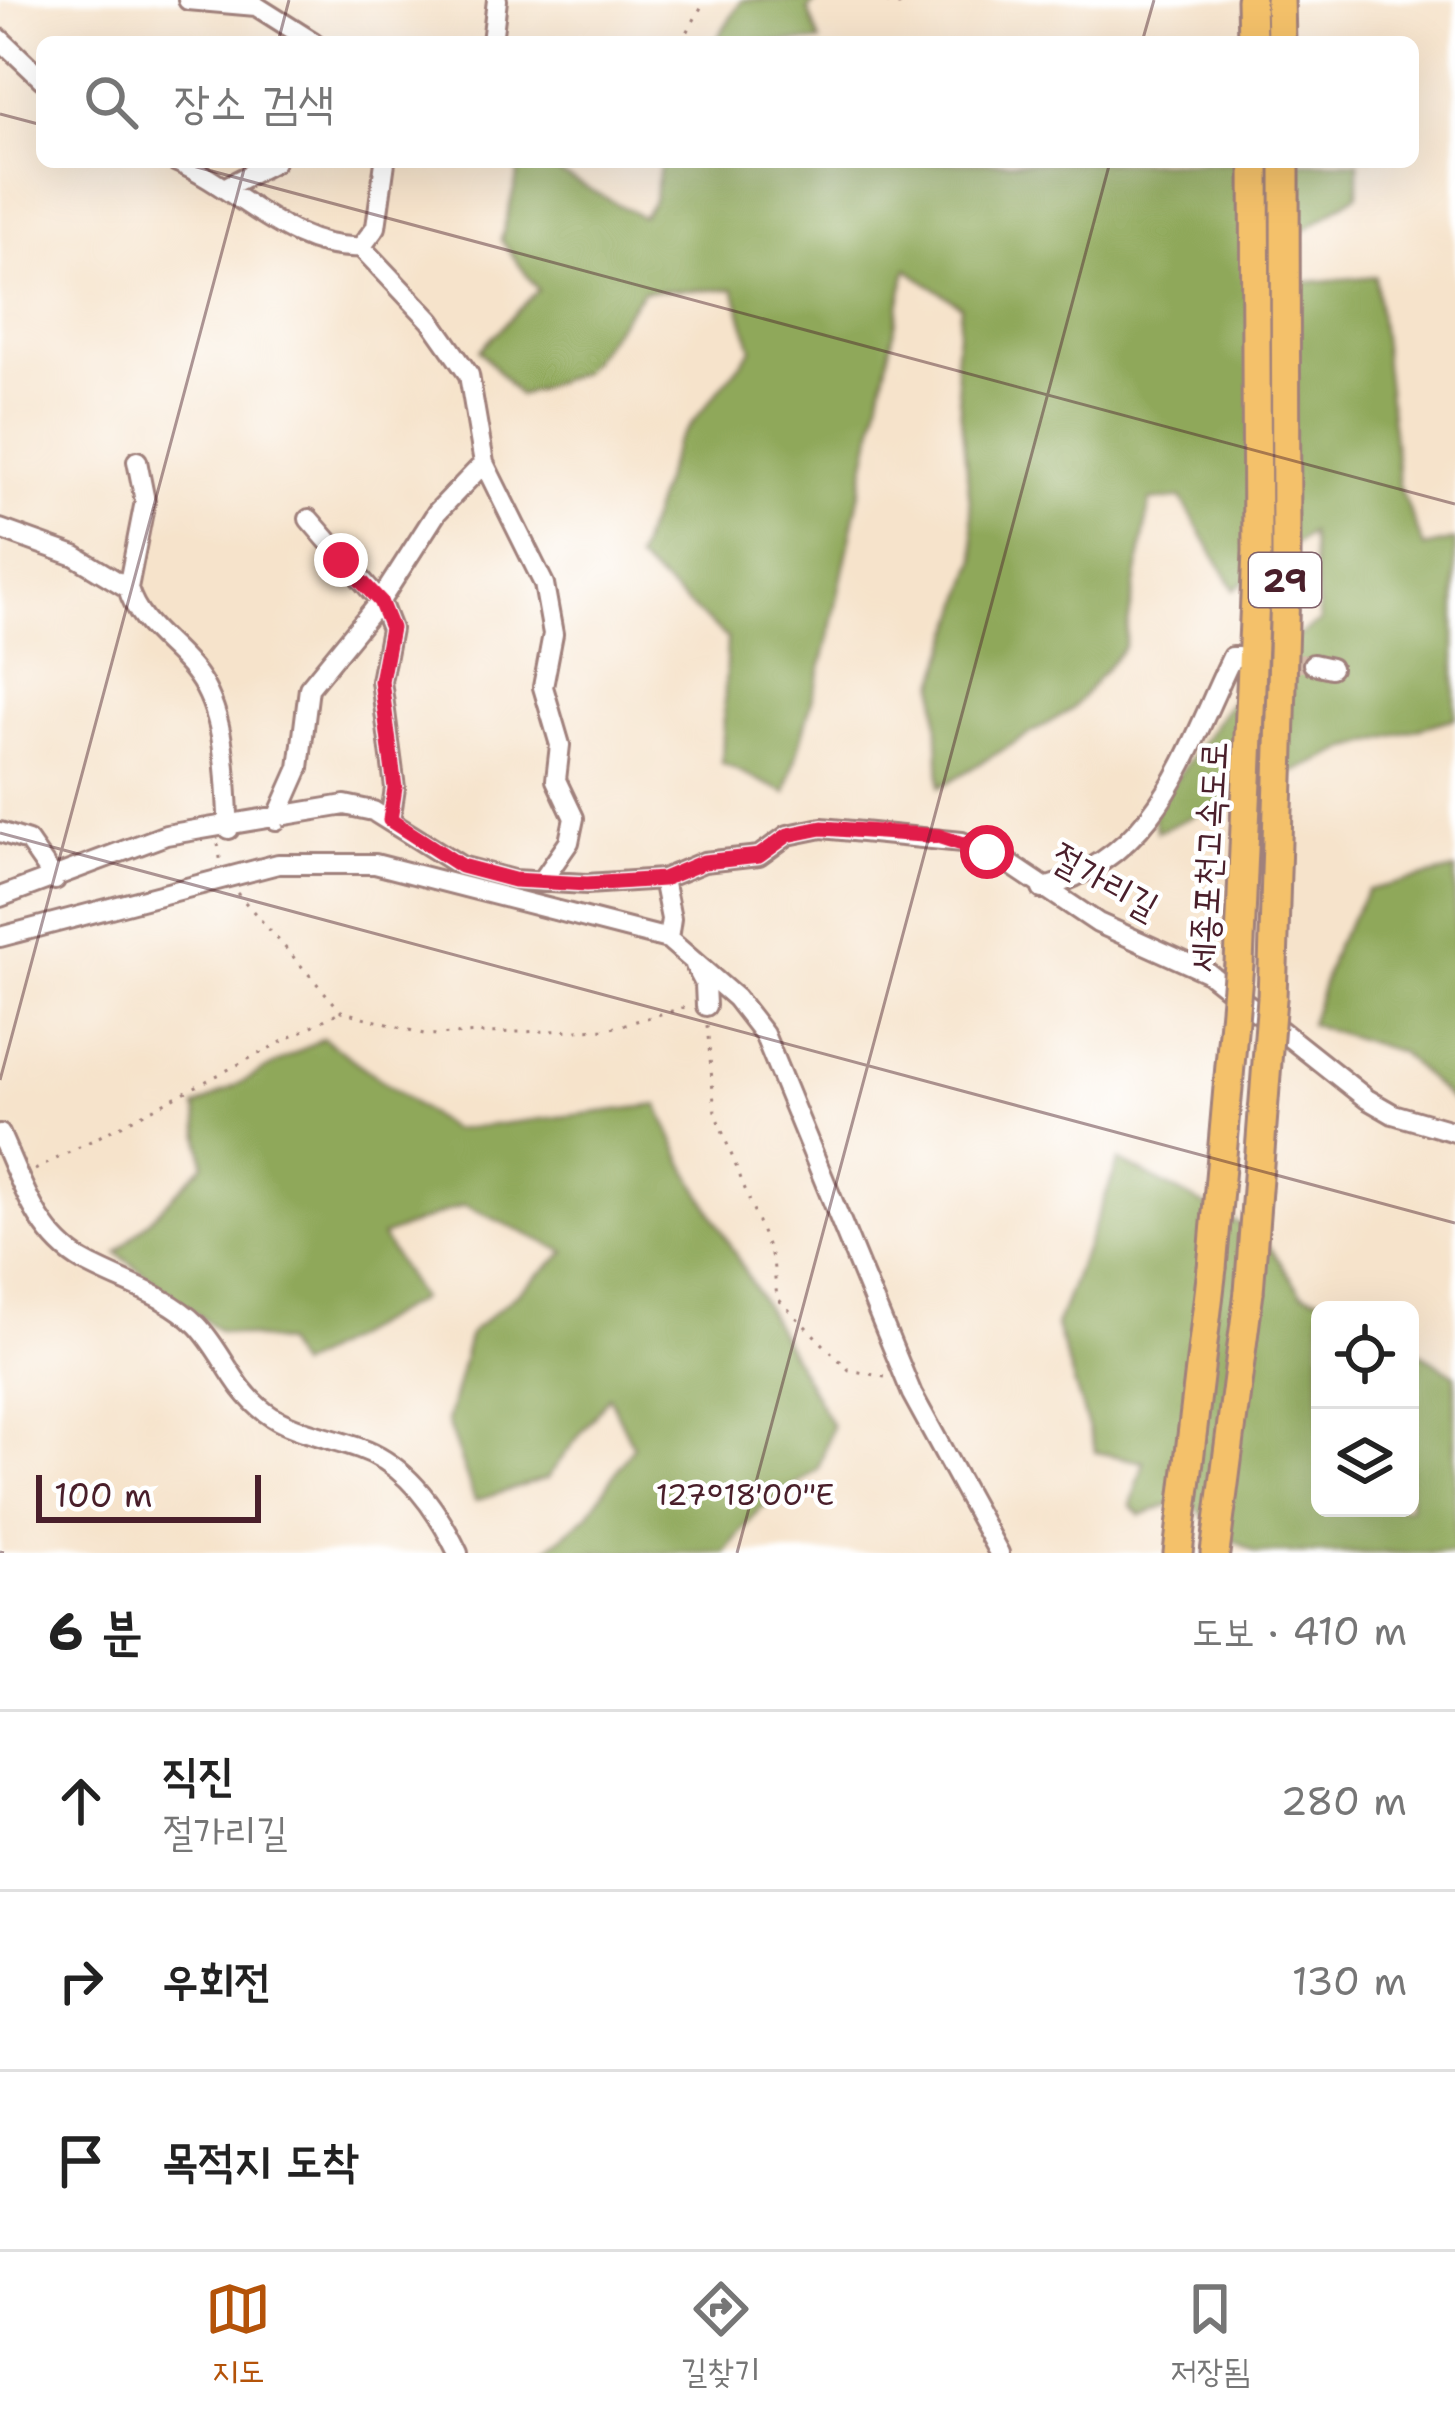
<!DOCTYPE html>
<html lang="ko">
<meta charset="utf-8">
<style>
:root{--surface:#fff;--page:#f2f2f2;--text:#222;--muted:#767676;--line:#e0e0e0;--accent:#b45309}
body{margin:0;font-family:"Shantell Sans","Poor Story",sans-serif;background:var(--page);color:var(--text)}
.controls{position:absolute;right:36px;bottom:36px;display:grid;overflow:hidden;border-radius:18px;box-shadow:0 12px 48px #0002}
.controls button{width:108px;height:108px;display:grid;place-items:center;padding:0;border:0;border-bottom:3px solid var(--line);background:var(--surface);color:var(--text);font:60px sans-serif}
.scale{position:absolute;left:36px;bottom:30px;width:225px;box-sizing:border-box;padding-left:12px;border:6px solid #4a1f2b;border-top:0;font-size:33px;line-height:42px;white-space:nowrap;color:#4a1f2b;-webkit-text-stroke:9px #fff;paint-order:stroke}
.stop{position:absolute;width:36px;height:36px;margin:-27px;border:9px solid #e11d48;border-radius:50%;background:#fff}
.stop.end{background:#e11d48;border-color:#fff;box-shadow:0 3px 12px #0008}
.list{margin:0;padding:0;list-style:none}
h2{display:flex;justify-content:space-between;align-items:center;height:156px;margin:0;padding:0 48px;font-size:51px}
h2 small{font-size:39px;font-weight:400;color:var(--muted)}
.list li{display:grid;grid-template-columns:78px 1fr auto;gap:36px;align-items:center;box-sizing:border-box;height:180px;padding:0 48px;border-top:3px solid var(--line)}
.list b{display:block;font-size:45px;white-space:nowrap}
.list p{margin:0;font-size:39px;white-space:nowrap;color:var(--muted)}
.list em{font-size:39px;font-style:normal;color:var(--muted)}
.icon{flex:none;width:66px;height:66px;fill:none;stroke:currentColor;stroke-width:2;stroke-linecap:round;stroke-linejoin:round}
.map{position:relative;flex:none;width:1455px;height:1553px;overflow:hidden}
.search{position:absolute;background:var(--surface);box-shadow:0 12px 48px #0002;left:36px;right:36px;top:36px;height:132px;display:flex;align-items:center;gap:30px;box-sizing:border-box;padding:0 42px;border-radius:18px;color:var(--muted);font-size:45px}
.sheet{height:696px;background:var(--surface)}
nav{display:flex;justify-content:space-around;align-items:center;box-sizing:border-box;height:168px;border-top:3px solid var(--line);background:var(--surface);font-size:33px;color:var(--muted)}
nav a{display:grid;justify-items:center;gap:6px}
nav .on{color:var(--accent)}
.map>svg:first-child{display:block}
.forest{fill:#8fa85a;stroke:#6c6442;stroke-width:3}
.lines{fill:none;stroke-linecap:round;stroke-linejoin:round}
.minor-tunnel{stroke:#d4bcab;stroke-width:18;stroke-dasharray:18 9;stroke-linecap:butt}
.minor-casing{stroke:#a0817b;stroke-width:24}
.highway-casing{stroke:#a0817b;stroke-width:33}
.path{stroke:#a0817b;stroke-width:3;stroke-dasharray:3 9;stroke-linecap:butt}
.minor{stroke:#fff;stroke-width:18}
.highway{stroke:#f4c16a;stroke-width:27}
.highway-bridge-casing{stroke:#a0817b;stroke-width:33;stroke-linecap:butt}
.highway-bridge{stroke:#f4c16a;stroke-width:27}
.route{stroke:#e11d48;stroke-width:15}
.ticks{fill:none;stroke:#4a1f2b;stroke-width:3;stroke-opacity:0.45}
.labels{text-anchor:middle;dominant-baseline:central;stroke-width:9;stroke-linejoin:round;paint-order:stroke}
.shield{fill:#fff;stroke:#80626b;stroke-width:3}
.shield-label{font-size:33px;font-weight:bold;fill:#4a1f2b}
.street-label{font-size:36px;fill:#4a1f2b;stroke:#fff}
.ticks-label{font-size:30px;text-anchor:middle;fill:#4a1f2b;stroke:#fff;stroke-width:9;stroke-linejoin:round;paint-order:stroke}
</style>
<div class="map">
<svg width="1455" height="1553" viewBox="0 0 1455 1553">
<rect width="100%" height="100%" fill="#fff"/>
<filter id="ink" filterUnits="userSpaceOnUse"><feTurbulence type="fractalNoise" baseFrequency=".00833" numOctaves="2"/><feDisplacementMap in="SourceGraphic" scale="24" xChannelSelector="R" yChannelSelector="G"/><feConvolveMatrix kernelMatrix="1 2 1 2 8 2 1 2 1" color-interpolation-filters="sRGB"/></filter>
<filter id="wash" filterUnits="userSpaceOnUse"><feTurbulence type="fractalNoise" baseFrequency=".004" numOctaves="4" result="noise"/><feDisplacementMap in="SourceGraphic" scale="48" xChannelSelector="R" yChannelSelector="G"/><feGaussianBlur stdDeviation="2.7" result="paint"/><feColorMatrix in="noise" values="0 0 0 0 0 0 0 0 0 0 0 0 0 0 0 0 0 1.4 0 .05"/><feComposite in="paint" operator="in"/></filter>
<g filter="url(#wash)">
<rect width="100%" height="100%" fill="#f6e3cb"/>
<path class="forest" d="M742,0H818L808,9L820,42H715Z
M521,162H539L642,217L654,200L661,162H1358V194L1287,242L1252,287L1375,276L1399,485L1424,547L1455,540V718L1347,749L1157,832L1152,812L1263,657L1320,622L1310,533L1234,589L1181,498L1150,501L1124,647L1072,709L940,787L936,684L976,559L955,360L961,306L907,269L828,643L786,793L722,763L727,638L636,560L676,443L752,349L734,289L643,291L582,372L519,396L480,350L538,290L501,240Z
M1455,870V1104L1400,1052L1310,1024L1336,944L1368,890Z
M323,1038L451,1130L658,1105L686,1167L832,1426L818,1470L757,1512L725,1553H542L588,1515L633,1446L609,1396L547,1478L475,1501L447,1422L470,1333L566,1252L464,1205L382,1236L420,1299L297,1367L283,1343L219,1331L117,1253L204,1164L196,1107Z
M1119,1160L1262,1236L1302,1293L1373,1310H1320V1508H1410V1346L1455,1375V1553H1256L1217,1531L1188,1498L1141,1515L1131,1505L1144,1462L1096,1452L1056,1326Z"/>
</g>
<g filter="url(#ink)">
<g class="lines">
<path class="minor-tunnel" d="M1243,658L1313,664"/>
<defs>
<path id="minor" d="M188,0L256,6L313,42
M0,39L42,79
M492,42L497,0
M177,162C238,188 290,251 361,247L376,227L385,162
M226,187L274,162
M361,247L431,321L469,375L484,463L544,584L553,634L543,687L560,745L556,780L574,818L569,842L542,881
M137,461L145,501L128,588C139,627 175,644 197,675C228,718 225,778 229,829
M309,519L380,601L391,629L381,681L395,788L390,821
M0,529L75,556L128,588
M1313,664L1331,668
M276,820L299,768L309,688L380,601L437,512L484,463
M0,832L28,841L55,880
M663,879L671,919L668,939
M1042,889C1159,855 1184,757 1232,657H1238
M0,897L166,835L345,805L373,811L461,866L514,880L587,884L663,879L704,862L759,856L788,835L822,828L962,842L1007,862L1098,923L1207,972L1367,1099L1393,1114L1455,1132
M0,937L278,864H375L668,939L736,998L764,1034L912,1394L999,1553
M695,965L705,984L706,1006
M0,1134C21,1180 37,1236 84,1262C122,1283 166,1294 197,1325C223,1352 233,1388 265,1412C291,1432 329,1437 359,1448C406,1464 438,1511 458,1553"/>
<path id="highway" d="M1251,0L1252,42
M1280,0L1281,42
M1239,964L1257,551L1255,162
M1272,998L1286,559L1285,162
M1178,1553L1212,1268
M1215,1553L1249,1292"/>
</defs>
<use href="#minor" class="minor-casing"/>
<use href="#highway" class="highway-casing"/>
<path class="path" d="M874,0L899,5L910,0
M682,42L705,0
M218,844L221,865
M237,893L341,1011L427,1035L608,1029L689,1006
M707,1025L715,1113L773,1260L777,1298L849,1370L885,1377
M35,1170L341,1011"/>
<use href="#minor" class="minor"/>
<use href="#highway" class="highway"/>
<defs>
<path id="highway-bridge" d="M1212,1268L1239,964
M1249,1292L1272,998"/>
</defs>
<use href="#highway-bridge" class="highway-bridge-casing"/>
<use href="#highway-bridge" class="highway-bridge"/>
</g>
</g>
<g class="lines" filter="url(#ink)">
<path class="route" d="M341,560L380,601L391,628L381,681L395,788L390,820L461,866L514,880L587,884L663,879L704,862L759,856L788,835L822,828L938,836L987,852"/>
</g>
<path class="ticks" d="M278,42L289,0M1142,42L1154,0M0,114L42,125M178,162L1455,504M0,833L1455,1223M0,1080L246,162M0,1552L4,1553M737,1553L1110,162"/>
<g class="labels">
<rect class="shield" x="1249" y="553" width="72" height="54" rx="9"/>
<g class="shield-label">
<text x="1285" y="580">29</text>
</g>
<g class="street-label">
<text transform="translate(1208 857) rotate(-87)">세종포천고속도로</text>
<text transform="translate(1105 881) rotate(29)">절가리길</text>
</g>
</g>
<g class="ticks-label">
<text x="745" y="1505">127°18'00"E</text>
</g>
</svg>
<div class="controls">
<button><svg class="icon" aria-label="locate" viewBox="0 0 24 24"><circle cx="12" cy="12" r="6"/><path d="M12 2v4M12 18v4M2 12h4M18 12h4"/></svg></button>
<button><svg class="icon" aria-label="layers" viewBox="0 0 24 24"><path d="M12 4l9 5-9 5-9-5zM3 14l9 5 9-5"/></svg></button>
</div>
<div class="scale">100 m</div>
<div class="stop" style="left:987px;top:852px"></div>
<div class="stop end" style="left:341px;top:560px"></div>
<div class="search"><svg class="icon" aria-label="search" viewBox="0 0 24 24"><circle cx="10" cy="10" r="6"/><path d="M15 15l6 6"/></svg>장소 검색</div>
</div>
<section class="sheet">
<h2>6 분<small>도보 · 410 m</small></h2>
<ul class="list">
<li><svg class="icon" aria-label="ahead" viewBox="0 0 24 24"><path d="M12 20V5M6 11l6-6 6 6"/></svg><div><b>직진</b><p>절가리길</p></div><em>280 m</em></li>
<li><svg class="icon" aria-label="right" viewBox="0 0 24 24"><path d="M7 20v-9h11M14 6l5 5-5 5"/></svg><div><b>우회전</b></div><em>130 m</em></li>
<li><svg class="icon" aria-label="arrive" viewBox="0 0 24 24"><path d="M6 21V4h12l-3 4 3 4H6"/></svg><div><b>목적지 도착</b></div></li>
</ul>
</section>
<nav>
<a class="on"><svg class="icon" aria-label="map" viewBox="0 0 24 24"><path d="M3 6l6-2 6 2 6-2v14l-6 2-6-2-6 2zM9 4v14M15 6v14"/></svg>지도</a>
<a><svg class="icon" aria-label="directions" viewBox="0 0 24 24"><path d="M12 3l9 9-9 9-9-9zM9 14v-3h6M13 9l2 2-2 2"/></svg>길찾기</a>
<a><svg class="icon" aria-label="saved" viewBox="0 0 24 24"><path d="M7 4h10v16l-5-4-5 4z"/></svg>저장됨</a>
</nav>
